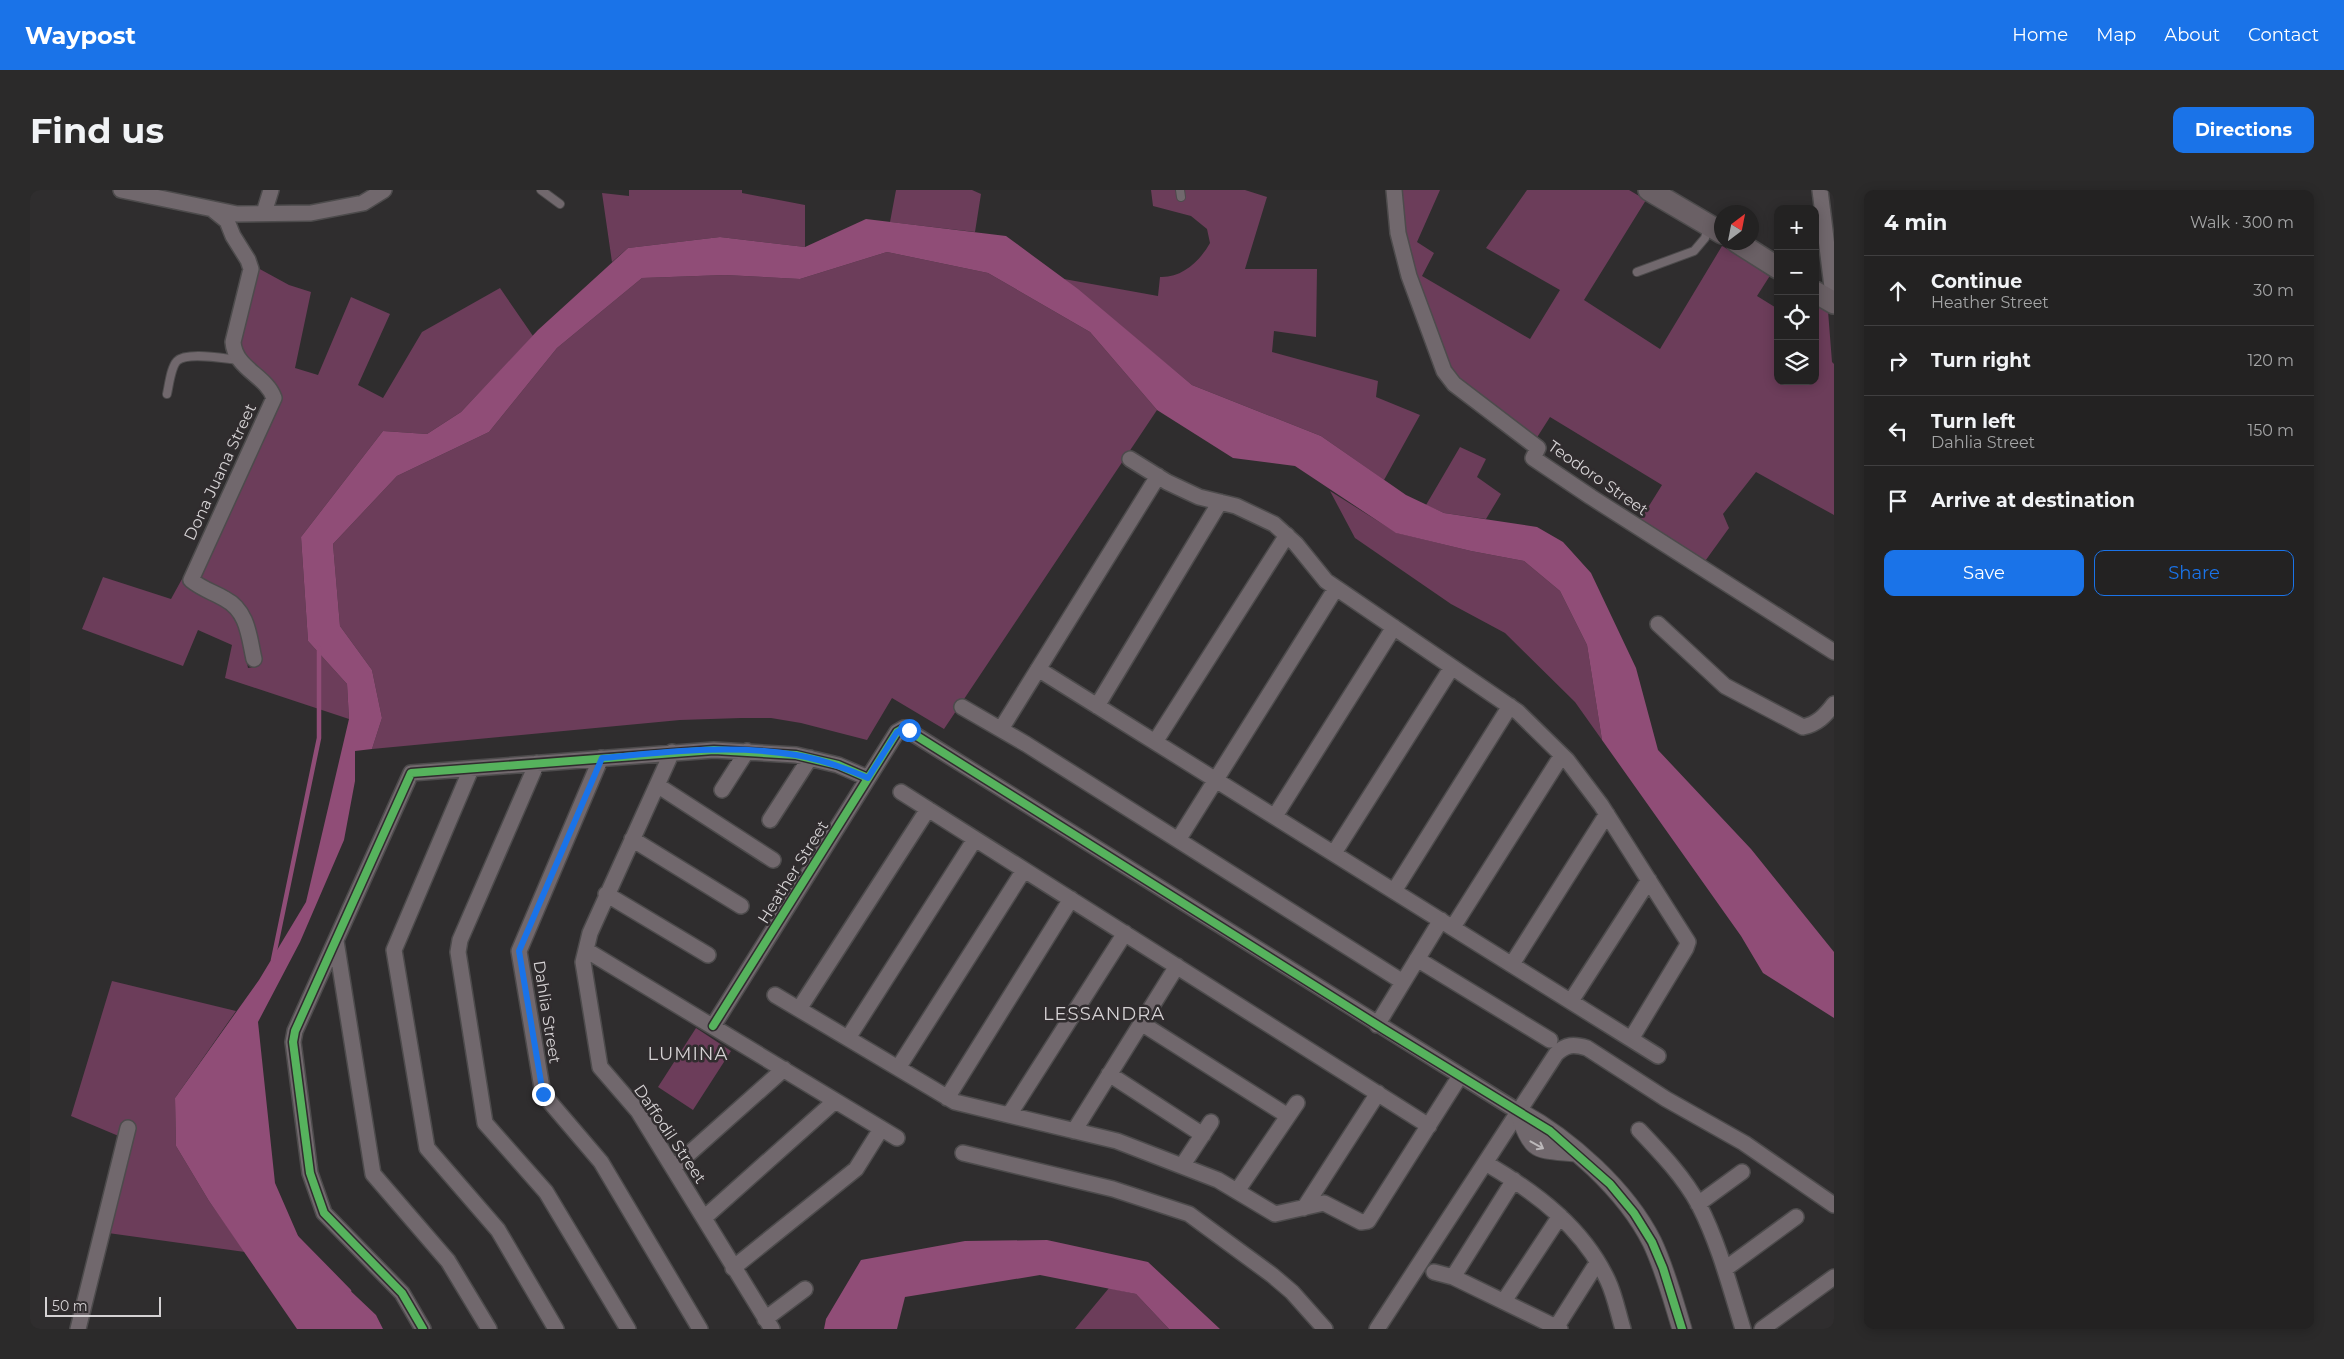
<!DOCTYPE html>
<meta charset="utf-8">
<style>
:root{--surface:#232222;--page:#2b2a2a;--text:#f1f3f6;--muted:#a3a4a5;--line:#403f40;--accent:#1a73e8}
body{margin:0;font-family:Montserrat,sans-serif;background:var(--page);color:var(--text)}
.controls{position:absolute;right:15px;top:15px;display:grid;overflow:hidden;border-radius:10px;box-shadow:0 2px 12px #0003}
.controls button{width:45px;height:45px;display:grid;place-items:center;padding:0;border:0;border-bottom:1px solid var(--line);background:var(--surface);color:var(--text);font:25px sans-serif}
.compass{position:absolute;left:1684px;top:15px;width:45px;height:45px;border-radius:50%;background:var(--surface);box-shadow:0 2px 12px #0003;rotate:32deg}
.scale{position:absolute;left:15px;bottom:12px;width:116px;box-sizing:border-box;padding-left:5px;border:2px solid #d5d2d4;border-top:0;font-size:14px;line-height:18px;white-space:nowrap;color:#d5d2d4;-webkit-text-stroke:4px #302c2e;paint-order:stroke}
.stop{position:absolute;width:15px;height:15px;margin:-11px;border:4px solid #1a73e8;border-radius:50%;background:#fff}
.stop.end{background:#1a73e8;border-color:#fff;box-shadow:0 1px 5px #0008}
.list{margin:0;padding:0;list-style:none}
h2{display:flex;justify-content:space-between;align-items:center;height:65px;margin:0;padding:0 20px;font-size:21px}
h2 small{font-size:16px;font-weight:400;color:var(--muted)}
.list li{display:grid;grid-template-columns:32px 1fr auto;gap:15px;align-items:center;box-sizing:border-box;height:70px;padding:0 20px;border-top:1px solid var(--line)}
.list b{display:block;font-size:19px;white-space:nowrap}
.list p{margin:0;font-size:16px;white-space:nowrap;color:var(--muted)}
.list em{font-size:16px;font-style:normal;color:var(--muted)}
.actions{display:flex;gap:10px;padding:15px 20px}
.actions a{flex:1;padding:11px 0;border:1px solid var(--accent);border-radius:10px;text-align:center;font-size:18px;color:var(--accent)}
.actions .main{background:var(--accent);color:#fff}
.icon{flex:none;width:28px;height:28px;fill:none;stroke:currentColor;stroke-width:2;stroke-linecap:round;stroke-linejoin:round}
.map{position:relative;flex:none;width:1804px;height:1139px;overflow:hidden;border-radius:10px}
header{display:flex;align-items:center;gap:30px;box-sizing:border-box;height:70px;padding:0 25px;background:var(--accent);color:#fff}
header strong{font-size:24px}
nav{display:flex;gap:28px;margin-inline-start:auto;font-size:18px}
.intro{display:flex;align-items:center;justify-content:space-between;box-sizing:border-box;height:120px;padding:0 30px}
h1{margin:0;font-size:35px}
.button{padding:12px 22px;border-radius:10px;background:var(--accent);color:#fff;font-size:18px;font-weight:700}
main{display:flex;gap:30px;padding:0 30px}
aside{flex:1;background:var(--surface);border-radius:10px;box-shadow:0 2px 12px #0003}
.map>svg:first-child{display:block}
.green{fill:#6c3d5a}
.water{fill:#904d77}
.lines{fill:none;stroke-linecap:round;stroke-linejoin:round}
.stream{stroke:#904d77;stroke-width:4.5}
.service-casing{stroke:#4d4b4c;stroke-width:10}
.minor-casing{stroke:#4d4b4c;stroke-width:18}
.tertiary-casing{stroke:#4d4b4c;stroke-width:21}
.secondary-casing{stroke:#4d4b4c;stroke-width:24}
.service{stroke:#71686d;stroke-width:8}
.minor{stroke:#71686d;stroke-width:15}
.tertiary{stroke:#71686d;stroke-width:19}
.secondary{stroke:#6a6065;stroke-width:21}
.cycleway-casing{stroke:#302c2e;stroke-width:11}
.cycleway{stroke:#56b35d;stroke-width:8}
.oneway{stroke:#bcb8ba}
.route{stroke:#1a73e8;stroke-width:6}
.labels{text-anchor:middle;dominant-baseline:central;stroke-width:5;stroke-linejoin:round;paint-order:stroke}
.street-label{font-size:16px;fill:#d5d2d4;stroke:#302c2e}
.neighbourhood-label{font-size:18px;letter-spacing:1px;fill:#d5d2d4;stroke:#302c2e}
</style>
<header>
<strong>Waypost</strong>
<nav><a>Home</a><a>Map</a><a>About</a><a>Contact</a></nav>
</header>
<div class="intro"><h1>Find us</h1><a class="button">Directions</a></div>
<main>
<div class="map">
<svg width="1804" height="1139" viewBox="0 0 1804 1139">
<rect width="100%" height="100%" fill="#2f2d2e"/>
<path class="green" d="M599,0H712V3L775,15V57L690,47L598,58L582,72L572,3L599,6Z
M866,0H942L951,4L945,42L860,32Z
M1121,0H1215L1237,7L1215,79H1287L1286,147L1244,141L1242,162L1348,191L1346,207L1390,225L1354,290L1291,246L1162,195L1034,89L1128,106L1130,87C1152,88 1170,71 1180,53L1177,39L1161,26L1123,16Z
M1369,0H1410L1387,52L1404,63L1392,86L1500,149L1530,100L1456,58L1497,0H1599L1616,10L1554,110L1630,159L1692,56L1741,84L1727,106L1748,119V191H1785V112L1798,121L1802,172L1804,174V325L1726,282L1693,324L1699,338L1673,374L1609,332L1632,295L1520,227L1506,249L1438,200L1420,179L1379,71Z
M857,62L958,83L1060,142L1127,220L914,539L862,508L837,550L771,533L741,528H711L650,530L342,559L352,528L342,480L310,436L303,354L367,286L459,242L527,158L612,88L695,85L770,89Z
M226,77L259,95L281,102L265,178L288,185L321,107L360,124L328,195L353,208L392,142L470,98L503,146L431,222L397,244L353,241L271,347L278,451L317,494L319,529L195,488L202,455L168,440L153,476L52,439L73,387L141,409L152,389L171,406L202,420L209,432L218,478L229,476L221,428L169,387L252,208C250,204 249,197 245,193C234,180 211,171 209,152Z
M1430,257L1456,269L1447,287L1471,304L1456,329L1414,323L1396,315Z
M1300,301L1367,343L1441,361L1494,371L1530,401L1557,455L1572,550L1545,512L1475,443L1421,414L1325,348Z
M82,791L206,821L145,908L146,956L179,1011L215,1062L78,1043L91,947L41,926Z
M666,838L701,861L663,920L628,897Z
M1079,1098L1106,1104L1139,1139H1045Z"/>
<path class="water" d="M836,29L976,46L1048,99L1162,195L1291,246L1376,305L1414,323L1507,337L1533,352L1561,383L1606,478L1628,560L1721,659L1804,762V828L1733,783L1711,746L1572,550L1557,455L1530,401L1494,371L1441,361L1366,343L1265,276L1203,268L1127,220L1060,142L958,83L857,62L770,89L695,85L612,88L527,158L459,242L367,286L303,354L310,436L342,480L352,528L342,559L325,561V591L314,650L270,752L228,832L245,993L272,1055L346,1125L353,1139H267L179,1011L146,956L145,908L229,790L276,712L319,529L317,494L278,451L271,347L353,241L397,244L431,222L508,140L598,58L690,47L775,57Z
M1017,1050L1118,1072L1190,1139H1139L1106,1104L1010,1085L875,1107L867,1139H794L796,1129L831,1070L935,1051Z"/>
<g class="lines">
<path class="stream" d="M243,770L289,548V458
M265,1046L319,1101"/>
<defs>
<path id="service" d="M511,0L530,14
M1150,0L1151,7
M1607,82L1664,61L1675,48L1678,37
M137,204C139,195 141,177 147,171C157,161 196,169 209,170"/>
<path id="minor" d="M91,0L207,24L281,23L333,13L354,0
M1364,0L1368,43L1379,86L1414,181L1424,194L1508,258L1503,268L1561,307L1804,462
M1790,0L1804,113
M182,19L197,31L203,46L218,70L221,79L203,152C205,179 236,185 244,208L161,390C172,399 183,402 195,409C218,421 219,447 224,469
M234,23L241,0
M1100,269L1137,292L1169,307L1206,316L1244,334L1266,354L1296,391L1488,522L1537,570L1571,615L1658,752L1656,758L1601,849
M1628,434L1695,496L1773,537C1787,534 1795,526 1804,514
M1008,479L1628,866
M1067,516L1190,312
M932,517L996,554L1373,792
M971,539L1128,286
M1125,552L1257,345
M642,562L560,743L553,772L570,877L608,921L742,1139
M571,568L489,761L513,904L571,972L670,1139
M507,573L430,750L428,762L455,933L516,1002L598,1139
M441,579L364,760L397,958L468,1040L526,1139
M627,595L743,670
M692,600L717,561
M871,602L1399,936
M1245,626L1364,437
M740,630L780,568
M602,649L711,716
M1148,650L1306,398
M1304,663L1422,477
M1364,701L1480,516
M576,704L678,765
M1423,737L1532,565
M306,751L343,984L418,1071L459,1139
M556,760L867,948
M1387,769L1520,850
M1482,774L1577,624
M745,805L925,912L1087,951L1188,990L1245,1024L1294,1013L1331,1032L1338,1031L1430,886
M1541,811L1619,690
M769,819L898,619
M1111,833L1258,926
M1347,835L1411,730
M683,836L867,542L874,538L1489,922
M818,848L945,649
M868,878L994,680
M1079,884L1173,945
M917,908L1041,709
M979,925L1095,743
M1609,940C1631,963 1654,987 1669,1015C1689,1054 1700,1097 1713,1139
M1044,941L1147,776
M933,963L1083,999L1159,1024L1242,1085L1262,1102L1295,1139
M1459,975C1508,1004 1554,1039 1578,1091C1585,1106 1588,1123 1593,1139
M1152,976L1181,932
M644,977L754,879
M1207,1001L1267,913
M1668,1014L1712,982
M1274,1018L1348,903
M674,1028L805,911
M703,1078L826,979L851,939
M1695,1079L1766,1027
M1404,1082L1423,1087L1530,1139
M1423,1087L1484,990
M1474,1111L1530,1026
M735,1129L775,1099
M1527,1136L1567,1073
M48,1139L98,938
M393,1139L372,1103L294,1023L280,983L263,852L265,841L381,583L684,560L766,565L808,575L838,588
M1347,1139L1526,864C1536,854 1544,854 1557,858L1636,909L1714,953L1804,1015
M1732,1139L1804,1087"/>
<path id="tertiary" d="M1489,922C1539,949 1596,1000 1622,1052C1635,1079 1643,1110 1652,1139
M1489,922C1504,962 1504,958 1545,962"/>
<path id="secondary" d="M1619,0L1692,43
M1707,52L1748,78
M1785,102L1804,113"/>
</defs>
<use href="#service" class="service-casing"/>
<use href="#minor" class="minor-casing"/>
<use href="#tertiary" class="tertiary-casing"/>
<use href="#secondary" class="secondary-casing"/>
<use href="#service" class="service"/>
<use href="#minor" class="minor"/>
<use href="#tertiary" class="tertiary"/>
<use href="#secondary" class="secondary"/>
<defs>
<path id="cycleway" d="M683,836L867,542L874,538L1355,840L1520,941L1580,994L1604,1023L1622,1052L1633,1078L1652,1139
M393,1139L372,1103L294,1023L280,983L263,852L265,841L381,583L684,560L766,565L808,575L838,588"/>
</defs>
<use href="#cycleway" class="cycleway-casing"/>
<use href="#cycleway" class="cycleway"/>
</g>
<defs><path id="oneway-shaft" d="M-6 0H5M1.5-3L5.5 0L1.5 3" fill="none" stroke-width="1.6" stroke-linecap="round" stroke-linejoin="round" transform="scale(1.25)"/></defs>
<use class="oneway" href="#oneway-shaft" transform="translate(1507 955) rotate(29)"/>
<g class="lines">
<path class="route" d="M513,904L489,761L572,568C636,562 702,554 766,565C791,569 815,578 838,588L867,542L874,538L879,540"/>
</g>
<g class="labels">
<g class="street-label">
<text transform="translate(190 282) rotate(-65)">Dona Juana Street</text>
<text transform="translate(1568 288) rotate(35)">Teodoro Street</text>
<text transform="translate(763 682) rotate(-58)">Heather Street</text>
<text transform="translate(517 822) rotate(81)">Dahlia Street</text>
<text transform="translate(640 944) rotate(56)">Daffodil Street</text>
</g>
<g class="neighbourhood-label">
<text x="1074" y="824">LESSANDRA</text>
<text x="658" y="864">LUMINA</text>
</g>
</g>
</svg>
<div class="controls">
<button>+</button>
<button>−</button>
<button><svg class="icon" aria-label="locate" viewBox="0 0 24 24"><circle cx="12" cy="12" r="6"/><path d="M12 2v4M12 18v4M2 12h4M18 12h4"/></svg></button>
<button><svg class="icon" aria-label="layers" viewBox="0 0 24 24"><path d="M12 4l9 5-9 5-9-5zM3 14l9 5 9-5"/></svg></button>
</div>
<svg class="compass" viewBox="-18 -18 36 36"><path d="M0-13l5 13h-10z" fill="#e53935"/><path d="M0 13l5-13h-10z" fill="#a3a4a5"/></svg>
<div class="scale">50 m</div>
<div class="stop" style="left:879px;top:540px"></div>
<div class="stop end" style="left:513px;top:904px"></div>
</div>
<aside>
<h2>4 min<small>Walk · 300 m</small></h2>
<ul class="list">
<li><svg class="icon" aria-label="ahead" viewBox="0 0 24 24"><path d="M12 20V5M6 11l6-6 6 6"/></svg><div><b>Continue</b><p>Heather Street</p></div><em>30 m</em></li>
<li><svg class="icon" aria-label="right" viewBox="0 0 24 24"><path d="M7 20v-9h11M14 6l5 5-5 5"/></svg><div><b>Turn right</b></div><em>120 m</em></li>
<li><svg class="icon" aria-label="left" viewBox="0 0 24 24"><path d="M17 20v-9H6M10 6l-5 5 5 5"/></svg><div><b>Turn left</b><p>Dahlia Street</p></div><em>150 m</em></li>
<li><svg class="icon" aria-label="arrive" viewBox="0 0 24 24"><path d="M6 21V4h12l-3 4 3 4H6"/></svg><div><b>Arrive at destination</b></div></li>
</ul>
<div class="actions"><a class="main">Save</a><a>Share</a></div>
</aside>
</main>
